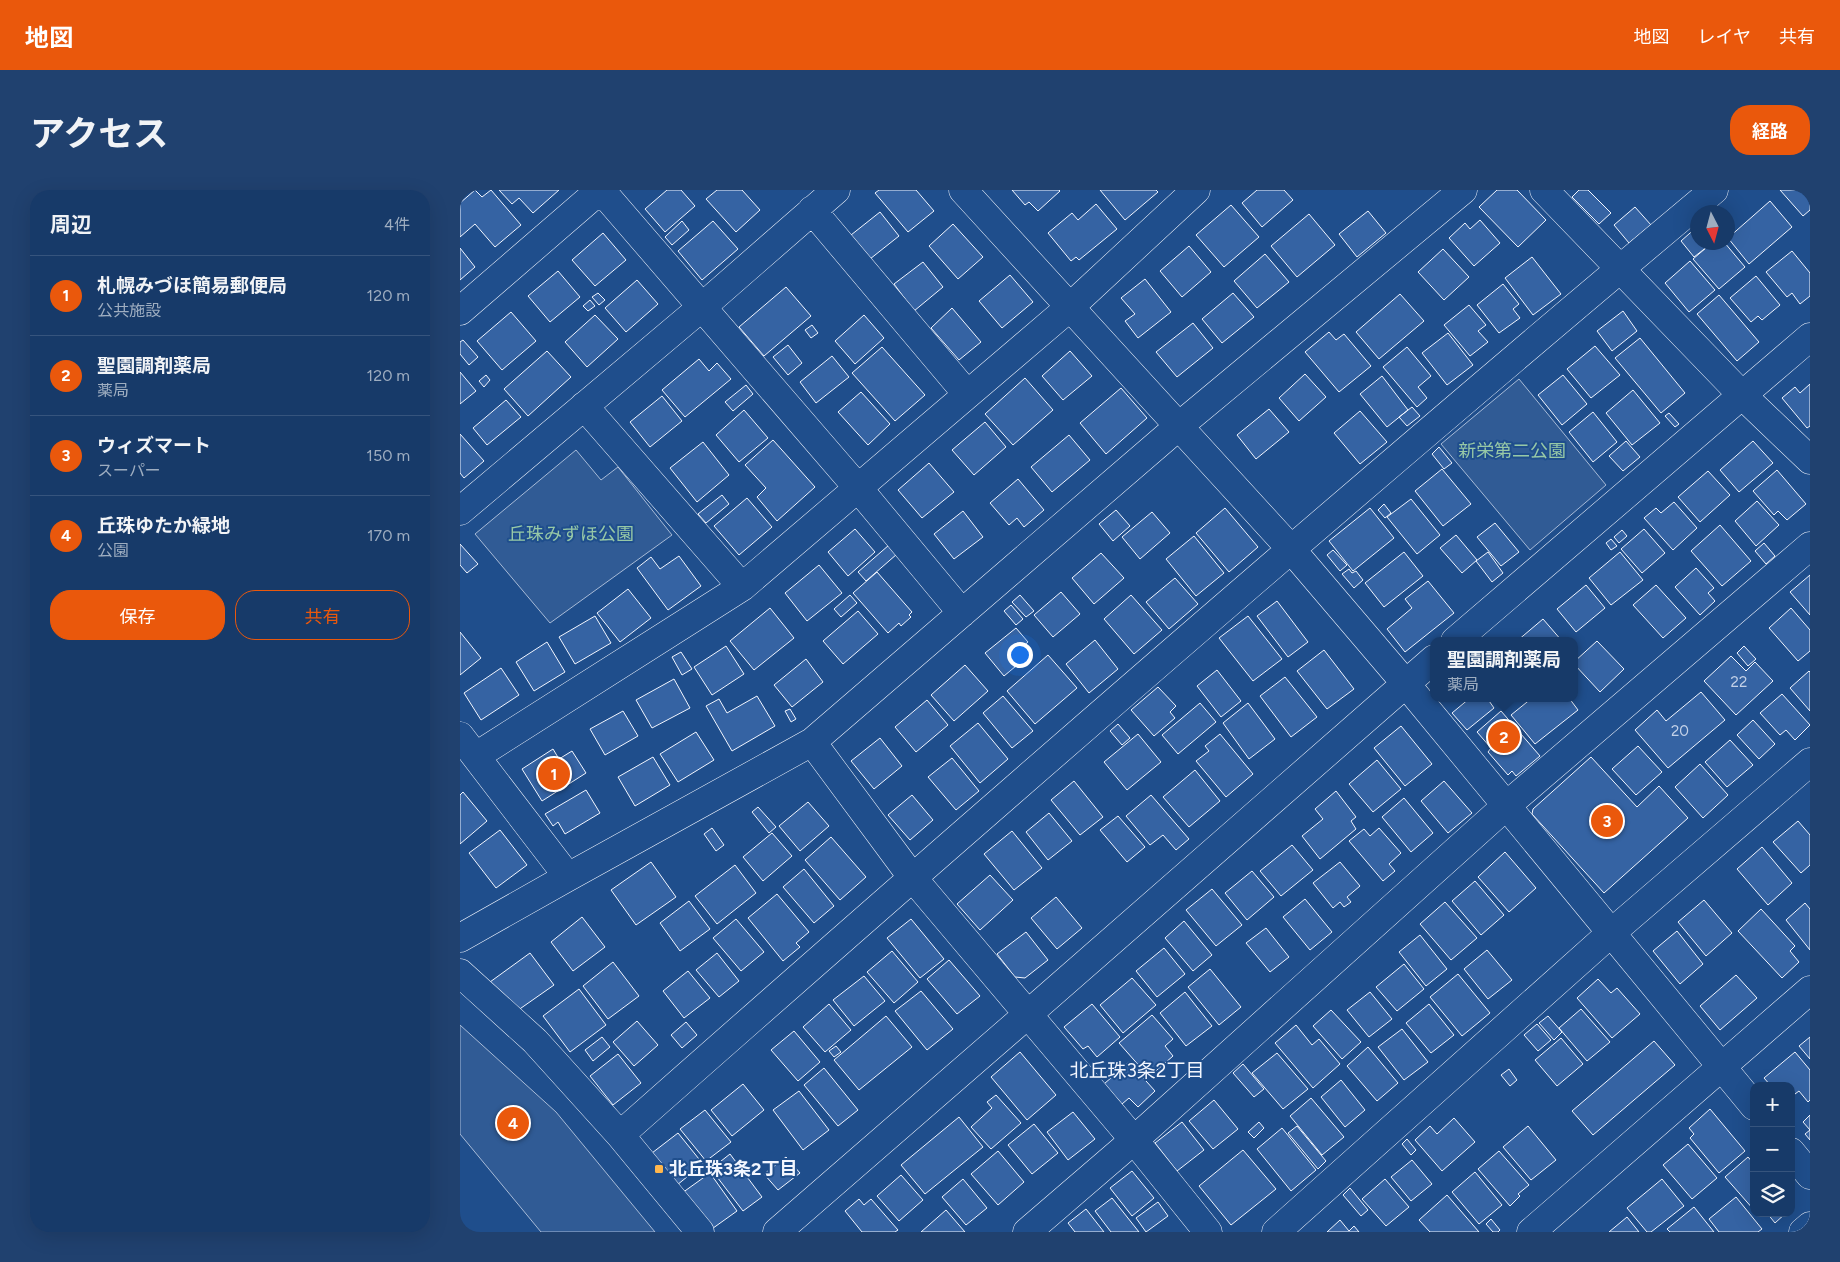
<!DOCTYPE html>
<html lang="ja">
<meta charset="utf-8">
<style>
:root{--surface:#173a69;--page:#20416f;--text:#f1f3f6;--muted:#9eadc0;--line:#36547d;--accent:#ea580c}
body{margin:0;font-family:Figtree,"Noto Sans JP",sans-serif;background:var(--page);color:var(--text)}
.controls{position:absolute;right:15px;bottom:15px;display:grid;overflow:hidden;border-radius:10px;box-shadow:0 5px 20px #0002}
.controls button{width:45px;height:45px;display:grid;place-items:center;padding:0;border:0;border-bottom:1px solid var(--line);background:var(--surface);color:var(--text);font:25px sans-serif}
.compass{position:absolute;left:1230px;top:15px;width:45px;height:45px;border-radius:50%;background:var(--surface);box-shadow:0 5px 20px #0002;rotate:174deg}
.you{position:absolute;left:559px;top:464px;width:18px;height:18px;margin:-12px;border:4px solid #fff;border-radius:50%;background:#1a73e8;box-shadow:0 0 0 8px #1a73e833}
.badge{display:grid;place-items:center;width:32px;height:32px;border-radius:50%;background:var(--accent);color:#fff;font-size:16px;font-weight:700}
.pin{position:absolute;translate:-50% -50%;border:2px solid #fff;box-shadow:0 1px 5px #0006}
.popup{position:absolute;left:970px;top:447px;width:148px;height:65px;box-sizing:border-box;display:grid;place-content:center;border-radius:10px;background:var(--surface);filter:drop-shadow(0 1px 4px #0005);font-size:16px;white-space:nowrap;color:var(--muted)}
.popup b{font-size:19px;color:var(--text)}
.popup::after{content:'';position:absolute;left:50%;top:100%;margin-left:-10px;border:10px solid transparent;border-top-color:var(--surface)}
.list{margin:0;padding:0;list-style:none}
h2{display:flex;justify-content:space-between;align-items:center;height:65px;margin:0;padding:0 20px;font-size:21px}
h2 small{font-size:16px;font-weight:400;color:var(--muted)}
.list li{display:grid;grid-template-columns:32px 1fr auto;gap:15px;align-items:center;box-sizing:border-box;height:80px;padding:0 20px;border-top:1px solid var(--line)}
.list b{display:block;font-size:19px;white-space:nowrap}
.list p{margin:0;font-size:16px;white-space:nowrap;color:var(--muted)}
.list em{font-size:16px;font-style:normal;color:var(--muted)}
.actions{display:flex;gap:10px;padding:15px 20px}
.actions a{flex:1;padding:11px 0;border:1px solid var(--accent);border-radius:20px;text-align:center;font-size:18px;color:var(--accent)}
.actions .main{background:var(--accent);color:#fff}
.icon{flex:none;width:28px;height:28px;fill:none;stroke:currentColor;stroke-width:2;stroke-linecap:round;stroke-linejoin:round}
.map{position:relative;flex:none;width:1350px;height:1042px;overflow:hidden;border-radius:20px}
header{display:flex;align-items:center;gap:30px;box-sizing:border-box;height:70px;padding:0 25px;background:var(--accent);color:#fff}
header strong{font-size:24px}
nav{display:flex;gap:28px;margin-inline-start:auto;font-size:18px}
.intro{display:flex;align-items:center;justify-content:space-between;box-sizing:border-box;height:120px;padding:0 30px}
h1{margin:0;font-size:35px}
.button{padding:12px 22px;border-radius:20px;background:var(--accent);color:#fff;font-size:18px;font-weight:700}
main{display:flex;gap:30px;padding:0 30px}
aside{flex:1;background:var(--surface);border-radius:20px;box-shadow:0 5px 20px #0002}
.map>svg:first-child{display:block}
.built{fill:#305b95;stroke:#a8bbd7}
.building{fill:#3563a3;stroke:#f2f6ff}
.lines{fill:none;stroke-linecap:round;stroke-linejoin:round}
.minor-casing{stroke:#f2f6ff;stroke-width:29}
.minor{stroke:#1f4e8c;stroke-width:28}
.poi-dot{fill:#ffb74d;stroke:#1f4e8c;stroke-width:2}
.labels{text-anchor:middle;dominant-baseline:central;stroke-width:4;stroke-linejoin:round;paint-order:stroke}
.number-label{font-size:15px;fill:#c3d1e8}
.park-label{font-size:18px;fill:#97c8a6;stroke:#1f4e8c}
.poi-label{font-size:18px;font-weight:bold;fill:#f2f6ff;stroke:#1f4e8c;text-anchor:start}
.neighbourhood-label{font-size:19px;fill:#f2f6ff;stroke:#1f4e8c}
</style>
<header>
<strong>地図</strong>
<nav><a>地図</a><a>レイヤ</a><a>共有</a></nav>
</header>
<div class="intro"><h1>アクセス</h1><a class="button">経路</a></div>
<main>
<aside>
<h2>周辺<small>4件</small></h2>
<ul class="list">
<li><span class="badge">1</span><div><b>札幌みづほ簡易郵便局</b><p>公共施設</p></div><em>120 m</em></li>
<li><span class="badge">2</span><div><b>聖園調剤薬局</b><p>薬局</p></div><em>120 m</em></li>
<li><span class="badge">3</span><div><b>ウィズマート</b><p>スーパー</p></div><em>150 m</em></li>
<li><span class="badge">4</span><div><b>丘珠ゆたか緑地</b><p>公園</p></div><em>170 m</em></li>
</ul>
<div class="actions"><a class="main">保存</a><a>共有</a></div>
</aside>
<div class="map">
<svg width="1350" height="1042" viewBox="0 0 1350 1042">
<rect width="100%" height="100%" fill="#1f4e8c"/>
<path class="built" d="M1059,189L1146,295L1070,360L981,254Z
M116,260L141,290L158,277L212,345L90,433L15,344Z
M0,835L96,922L195,1042H81L0,944Z"/>
<path class="building" d="M15,0L22,7L31,0L61,35L35,57L15,34L0,47V13Z
M39,0H99L73,23L59,8L52,14Z
M207,0H221L235,16L205,42L185,19Z
M257,0H282L300,20L276,42L246,9Z
M419,0H456L474,21L448,42L415,3Z
M552,0H599L600,1L578,21L569,12L565,15Z
M640,0H696L698,2L665,30Z
M797,0H824L833,10L802,37L782,13Z
M1037,0H1057L1086,30L1058,57L1019,17Z
M1119,0H1128L1151,23L1139,34L1112,7Z
M1320,0H1350V20L1343,26Z
M1310,11L1332,37L1289,74L1268,48Z
M636,14L657,39L619,70L616,67L611,71L588,43L612,23L618,30Z
M771,15L799,47L764,77L736,45Z
M1175,17L1191,35L1169,53L1154,35Z
M908,21L926,43L897,67L879,44Z
M420,22L439,46L410,69L391,45Z
M849,24L875,55L837,87L811,56Z
M1020,30L1040,53L1014,76L989,48L1005,33L1010,39Z
M222,31L229,40L212,55L205,47Z
M253,31L278,59L242,90L218,61Z
M493,34L523,67L498,89L469,56Z
M1238,36V52L1252,53L1234,67L1221,51Z
M143,43L166,70L135,96L112,70Z
M1253,52H1264L1285,77L1259,99L1233,69Z
M729,56L751,82L722,107L700,81Z
M0,58L15,77L0,90Z
M983,59L1009,87L984,110L958,82Z
M1332,61L1350,83V106L1340,114L1332,103L1327,107L1306,82Z
M805,64L829,92L797,118L774,91Z
M1072,67L1101,104L1073,125L1045,88Z
M1230,71L1255,100L1229,122L1205,93Z
M463,72L483,97L454,121L434,94Z
M98,81L120,107L90,132L68,106Z
M550,85L573,112L542,138L519,111Z
M1296,86L1320,115L1302,130L1298,126L1291,132L1270,108Z
M685,89L711,122L678,148L665,131L675,124L661,108Z
M177,90L198,114L166,142L145,118Z
M1043,94L1059,114L1053,119L1060,128L1039,143L1017,115Z
M326,97L351,126L304,166L279,137Z
M138,103L145,110L139,115L132,107Z
M773,103L794,127L762,153L742,129Z
M940,104L964,131L919,169L896,142Z
M1259,105L1299,152L1277,171L1237,124Z
M130,110L135,116L128,121L123,116Z
M1009,115L1026,135L1018,141L1028,152L1010,166L984,135Z
M492,118L521,152L499,170L471,138Z
M1163,121L1177,141L1152,161L1137,141Z
M51,122L76,151L42,180L17,151Z
M135,125L158,149L127,177L105,152Z
M404,125L424,148L395,174L375,151Z
M733,133L753,158L717,187L696,162Z
M352,135L358,143L351,148L345,140Z
M869,142L876,150L884,144L911,176L879,202L845,162Z
M988,143L1013,175L987,195L962,163Z
M1180,148L1225,203L1201,223L1155,168Z
M3,150L18,167L9,175L0,164V152Z
M328,155L342,173L328,185L313,167Z
M1135,156L1160,185L1131,208L1107,179Z
M422,157L465,205L435,231L392,183Z
M947,157L971,186L958,197L967,208L957,217L923,177Z
M87,161L111,187L68,226L44,199Z
M610,161L632,186L603,210L582,186Z
M372,166L389,187L356,213L340,192Z
M239,169L249,181L257,173L271,189L225,227L202,200Z
M0,182L16,201L0,214Z
M845,184L866,207L839,231L819,208Z
M26,185L30,190L24,197L19,191Z
M1103,185L1127,214L1102,235L1078,205Z
M922,186L948,220L927,237L900,204Z
M565,188L593,220L553,255L525,224Z
M1350,194V236L1347,238L1322,208L1335,197L1340,203Z
M286,195L293,204L273,221L265,212Z
M661,198L687,228L646,264L620,233Z
M1173,200L1200,233L1172,255L1146,223Z
M401,202L430,234L408,255L378,222Z
M202,206L222,231L190,257L170,232Z
M46,210L61,227L27,255L13,238Z
M952,217L960,226L947,236L939,227Z
M809,219L829,242L796,269L777,245Z
M284,220L308,248L279,272L256,245Z
M900,221L927,252L900,274L874,243Z
M1133,222L1157,252L1133,272L1109,242Z
M1209,223L1219,234L1215,237L1205,226Z
M525,232L546,257L514,285L492,260Z
M0,244L24,271L4,288L0,283Z
M609,245L630,270L592,302L571,277Z
M313,250L355,297L317,331L297,307L306,298L285,275Z
M1166,251L1180,267L1163,281L1149,266Z
M1293,251L1313,273L1279,302L1260,280Z
M243,252L269,285L237,312L210,278Z
M979,257L992,273L984,279L972,264Z
M469,273L494,302L462,328L438,300Z
M982,279L1011,314L983,336L955,301Z
M1317,280L1346,314L1327,330L1318,321L1314,325L1293,301Z
M1248,281L1270,305L1240,332L1218,307Z
M558,289L584,320L564,337L557,328L549,335L530,313Z
M262,305L269,314L246,333L238,324Z
M287,308L312,337L279,365L254,336Z
M951,309L980,345L957,364L927,327Z
M1297,311L1319,335L1296,356L1275,331Z
M1214,312L1237,338L1213,360L1184,328L1196,318L1201,323Z
M924,314L931,323L925,328L918,320Z
M765,318L798,357L769,382L736,343Z
M910,318L934,348L893,381L869,351Z
M656,320L670,336L653,351L639,334Z
M503,321L523,347L494,369L474,344Z
M692,322L710,343L680,369L662,347Z
M1035,333L1059,362L1041,376L1017,347Z
M1260,335L1291,371L1262,396L1231,361Z
M395,339L415,362L388,386L368,362Z
M1184,339L1205,363L1182,383L1161,359Z
M1162,340L1167,346L1159,353L1154,347Z
M996,345L1017,370L1002,383L980,358Z
M734,346L764,383L736,406L706,369Z
M1151,349L1157,356L1151,360L1146,353Z
M1304,353L1315,366L1306,374L1295,361Z
M0,354L18,374L7,383L0,375Z
M429,355L437,364L406,391L398,382Z
M873,360L887,375L880,381L867,365Z
M944,362L963,386L924,417L905,393Z
M1028,362L1043,383L1032,392L1016,371Z
M1160,362L1183,390L1151,415L1129,388Z
M641,363L664,388L634,414L612,388Z
M219,366L241,396L208,420L177,378L191,367L200,379Z
M359,375L382,403L347,431L325,403Z
M1236,378L1254,398L1248,403L1255,411L1240,425L1215,397Z
M889,379L892,383L896,381L903,390L894,398L882,384Z
M417,382L452,422L449,425L451,427L441,436L439,433L428,443L393,403Z
M1350,385V425L1330,402Z
M715,388L738,414L709,439L686,412Z
M968,391L994,423L945,462L927,439L952,418L945,409Z
M1126,395L1145,418L1116,442L1097,419Z
M1196,395L1226,428L1203,448L1173,415Z
M168,399L191,428L160,452L137,423Z
M601,402L620,424L593,447L574,425Z
M390,405L397,413L381,427L374,419Z
M560,405L574,421L566,427L552,412Z
M671,405L702,440L674,464L644,429Z
M817,411L848,452L828,467L797,426Z
M551,415L563,429L556,435L544,421Z
M310,418L334,448L294,480L270,451Z
M1331,418L1350,440V461L1338,471L1309,438Z
M398,421L418,444L383,474L363,451Z
M135,426L151,453L115,474L99,447Z
M788,426L822,469L793,491L759,448Z
M1083,429L1102,451H1057Z
M556,438L568,452L561,458L568,466L544,486L525,463Z
M0,442L21,468L0,485Z
M635,450L658,479L629,503L606,474Z
M1137,451L1164,479L1140,502L1114,474V472Z
M87,452L105,482L74,501L56,472Z
M266,456L284,484L252,505L234,477Z
M1284,456L1296,469L1288,476L1277,463Z
M864,460L894,499L867,519L837,481Z
M221,462L232,479L222,485L212,467Z
M588,465L617,498L575,534L547,501Z
M1271,466L1286,481L1295,472L1313,491L1276,525L1244,491Z
M346,469L363,492L332,517L314,495Z
M505,475L528,501L494,531L471,505Z
M41,478L59,505L21,530L4,503Z
M757,480L781,511L761,527L737,496Z
M1349,481L1350,482V521L1330,498Z
M825,487L857,527L831,547L800,506Z
M214,489L230,518L192,538L176,510Z
M698,497L716,516L710,522L715,528L694,546L671,520Z
M1241,502L1265,530L1208,578L1175,540L1197,520L1206,531Z
M1322,504L1350,535L1335,550L1326,540L1320,545L1300,523Z
M297,506L315,536L272,561L246,516L259,509L267,523Z
M543,506L573,541L552,558L523,523Z
M1010,508H1027L1034,518L1007,540L992,523Z
M1072,508H1084L1085,510L1087,508H1109L1118,520L1075,554L1051,525Z
M467,510L488,535L456,562L435,537Z
M740,513L756,532L718,564L702,545Z
M788,513L815,549L789,569L763,533Z
M330,519L336,529L331,532L325,521Z
M163,521L178,546L145,565L130,539Z
M1041,521L1080,566L1056,586L1052,581L1048,585L1028,562L1031,558L1017,542Z
M1293,530L1315,554L1299,569L1277,545Z
M518,533L548,569L520,593L490,556Z
M658,534L670,548L662,555L650,541Z
M941,536L972,574L945,596L914,558Z
M236,542L254,570L218,592L200,564Z
M678,544L701,572L667,600L644,572Z
M760,544L793,584L766,607L736,571L749,561L745,556Z
M420,548L442,576L414,599L391,571Z
M1270,550L1293,575L1267,597L1245,572Z
M1178,556L1202,582L1176,605L1152,579Z
M93,559L99,569L112,561L126,583L82,611L62,579Z
M193,567L210,595L175,616L158,587Z
M1131,567L1177,617L1199,596L1228,628L1144,703L1072,624L1073,619Z
M492,568L519,601L496,620L468,587Z
M917,570L941,599L913,622L889,594Z
M1240,574L1268,605L1243,628L1215,597Z
M735,580L760,611L729,637L703,607Z
M614,591L643,627L620,645L591,610Z
M984,591L1012,623L988,643L961,611Z
M126,600L140,623L105,644L98,632L93,636L85,624Z
M876,601L896,627L891,631L896,639L860,669L842,646L863,629L855,619Z
M3,602L27,631L0,654V605Z
M452,605L473,630L450,650L428,625Z
M691,605L729,649L716,660L703,645L690,655L666,626Z
M944,608L973,643L951,662L922,627Z
M348,612L369,636L340,661L319,636Z
M298,617L316,637L309,643L292,622Z
M589,623L612,651L588,670L566,642Z
M658,626L685,657L667,672L640,640Z
M1338,631L1350,645V675L1341,683L1313,652Z
M252,638L264,655L256,661L244,644Z
M919,638L941,663L929,674L935,681L923,691L889,651L904,639L910,646Z
M40,640L67,675L36,698L9,663Z
M552,641L582,678L554,700L524,664Z
M312,643L332,666L303,691L283,667Z
M371,647L406,687L380,710L345,670Z
M832,655L853,680L821,706L800,681Z
M1302,657L1332,693L1308,715L1277,679Z
M1045,662L1076,698L1049,722L1018,687Z
M191,672L216,707L176,735L151,700Z
M880,672L900,696L887,707L891,712L884,717L880,712L873,718L853,693Z
M275,675L296,703L257,734L235,706Z
M344,679L374,716L354,733L323,697Z
M792,681L814,707L787,730L765,703Z
M530,685L553,710L520,740L497,714Z
M1015,691L1044,725L1021,745L992,711Z
M752,699L782,735L756,756L726,720Z
M317,704L349,742L336,753L340,757L323,771L288,728Z
M596,707L622,738L597,759L571,728Z
M845,709L872,742L850,760L823,727Z
M1244,710L1272,743L1246,766L1218,732Z
M229,711L250,739L220,761L200,733Z
M985,712L1017,748L991,770L960,734Z
M1345,713L1350,719V760L1326,730Z
M1301,719L1335,756L1330,761L1339,772L1322,788L1278,741Z
M122,727L145,757L113,781L91,752Z
M276,729L304,762L281,781L253,748Z
M451,729L484,769L460,788L427,748Z
M724,731L752,765L733,781L705,748Z
M806,738L829,767L810,782L786,753Z
M1217,741L1243,774L1220,794L1193,761Z
M566,742L588,770L565,788L555,787L537,764Z
M960,745L987,779L966,796L939,762Z
M704,758L725,784L697,807L676,781Z
M1027,760L1052,790L1028,809L1004,779Z
M432,761L458,792L434,813L407,782Z
M70,763L94,795L54,823L30,792Z
M257,763L279,791L259,807L236,780Z
M489,770L520,806L497,824L467,789Z
M153,772L179,806L148,829L123,796Z
M944,774L964,799L937,821L916,797Z
M750,779L781,817L759,835L728,797Z
M228,781L250,808L224,828L203,801Z
M998,784L1030,823L1002,846L970,807Z
M1276,785L1297,808L1260,840L1240,816Z
M404,786L425,811L394,836L373,810Z
M672,788L696,815L663,843L640,815Z
M1138,789L1151,803L1157,798L1180,824L1152,848L1117,808Z
M119,799L146,835L110,862L83,826Z
M461,801L493,839L467,860L435,821Z
M725,802L752,836L726,856L700,823Z
M910,802L932,829L909,847L887,820Z
M369,814L391,840L365,862L343,837Z
M632,814L660,847L637,867L628,856L623,859L604,837Z
M969,814L994,845L971,863L946,833Z
M1121,819L1150,852L1127,871L1099,838Z
M871,820L901,852L882,869L853,836Z
M692,825L713,849L705,856L713,866L689,887L659,853Z
M426,826L452,857L399,900L374,870Z
M1088,826L1102,842L1094,850L1079,833Z
M177,831L198,855L174,876L153,852Z
M226,832L237,845L222,858L211,845Z
M1077,834L1091,850L1078,861L1064,845Z
M836,835L852,855L859,849L880,874L853,898L815,853Z
M942,839L968,872L944,890L918,857Z
M334,841L360,872L338,891L311,860Z
M142,847L150,857L133,871L125,860Z
M1350,847V869L1339,856Z
M1101,848L1123,874L1097,896L1075,870Z
M1194,851L1215,875L1133,945L1112,921Z
M376,856L381,862L374,867L369,861Z
M908,857L938,893L917,911L887,876Z
M560,862L596,905L567,930L531,887Z
M1335,862L1350,880V910L1348,912L1339,901L1331,907V896H1311L1304,888Z
M817,863L848,899L823,919L792,883Z
M158,864L181,893L153,915L130,886Z
M669,872L695,901L678,917L669,908L662,914L644,894Z
M783,874L804,899L794,907L773,883Z
M364,878L398,920L378,936L344,895Z
M1049,879L1057,890L1050,896L1041,885Z
M881,890L905,920L885,937L861,907Z
M283,894L304,920L272,946L251,920Z
M339,901L369,940L343,960L313,920Z
M536,905L561,933L531,959L511,937L532,918L527,912Z
M851,908L884,947L862,965L830,926Z
M754,910L778,939L753,959L729,931Z
M1250,919L1285,961L1259,983L1230,948L1234,944L1229,938Z
M245,920L271,952L246,971L220,939Z
M613,922L635,949L608,970L587,942Z
M1350,925V950L1345,944L1350,940L1343,932Z
M499,927L523,957L465,1004L441,975Z
M994,928L1015,952L982,981L955,950L970,936L977,944Z
M722,932L744,960L717,981L695,953Z
M799,932L804,938L794,948L788,942Z
M574,934L598,963L572,984L548,955Z
M837,936L866,971L858,979L828,943Z
M1068,936L1096,970L1071,990L1043,957Z
M822,938L856,980L831,1001L797,959Z
M218,943L243,974L217,995L192,963Z
M947,949L956,960L951,965L942,954Z
M1228,954L1257,988L1232,1009L1203,975Z
M783,960L816,999L771,1035L739,996Z
M538,961L564,992L538,1015L511,984Z
M1039,961L1069,995L1058,1004L1060,1006L1050,1016L1018,979Z
M270,964L302,1007L283,1021L251,979Z
M326,967L340,983L318,1000L304,984Z
M1288,967L1294,974V1020L1265,987Z
M952,970L972,994L951,1011L931,987Z
M672,981L694,1008L672,1026L650,998Z
M1015,982L1042,1015L1019,1034L992,1002Z
M250,983L277,1021L249,1041L222,1003Z
M441,985L463,1010L439,1031L417,1006Z
M503,989L527,1018L506,1035L482,1007Z
M925,989L949,1017L926,1036L902,1009Z
M1202,989L1224,1016L1191,1042H1187L1167,1018Z
M890,998L908,1020L901,1026L883,1005Z
M987,1005L1019,1042H970L959,1030Z
M1276,1007L1302,1039L1298,1042H1259L1249,1029Z
M652,1008L679,1042H651L635,1021Z
M399,1009L404,1015L411,1009L438,1040L435,1042H402L385,1021Z
M698,1012L708,1026L686,1042L676,1028Z
M1234,1017L1254,1042H1210L1207,1039Z
M626,1019L644,1042H615L608,1033Z
M486,1020L505,1042H461Z
M1307,1023H1326L1315,1033Z
M1167,1027L1179,1042H1149Z
M1031,1029L1040,1040L1038,1042H1033L1026,1034Z
M880,1030L889,1041L894,1036L899,1042H867Z"/>
<g class="lines">
<defs>
<path id="minor" d="M141,0L398,298L502,423
M503,0L831,359L946,494L1294,916
M1084,0L1282,205L1350,270
M352,20L507,204
M0,121L140,0
M124,216L282,397
M0,321L242,117L376,0
M995,451L1350,147
M0,546L108,687
M352,552L452,687L674,950L748,1042
M16,566L282,397L610,117L736,0
M0,748L108,687L352,552L719,236L1003,0
M0,783L75,851L160,945L240,1042
M160,945C521,626 885,309 1254,0
M1331,962L1350,985
M317,1042L567,825L974,469
M567,1042L674,950L1046,616L1350,356
M816,1042L1151,743L1350,572
M1071,1042L1350,800
M1343,1042L1350,1036"/>
</defs>
<use href="#minor" class="minor-casing"/>
<use href="#minor" class="minor"/>
</g>
<rect class="poi-dot" x="194" y="974" width="10" height="10" rx="2.5"/>
<g class="labels">
<g class="number-label">
<text x="1279" y="492">22</text>
<text x="1220" y="541">20</text>
</g>
<g class="park-label">
<text x="1052" y="261">新栄第二公園</text>
<text x="111" y="344">丘珠みずほ公園</text>
</g>
<g class="poi-label">
<text x="209" y="979">北丘珠3条2丁目</text>
</g>
<g class="neighbourhood-label">
<text x="677" y="880">北丘珠3条2丁目</text>
</g>
</g>
</svg>
<div class="controls">
<button>+</button>
<button>−</button>
<button><svg class="icon" aria-label="layers" viewBox="0 0 24 24"><path d="M12 4l9 5-9 5-9-5zM3 14l9 5 9-5"/></svg></button>
</div>
<svg class="compass" viewBox="-18 -18 36 36"><path d="M0-13l5 13h-10z" fill="#e53935"/><path d="M0 13l5-13h-10z" fill="#9eadc0"/></svg>
<div class="you"></div>
<div class="pin badge" style="left:94px;top:584px">1</div>
<div class="pin badge" style="left:1044px;top:547px">2</div>
<div class="popup"><b>聖園調剤薬局</b>薬局</div>
<div class="pin badge" style="left:1147px;top:631px">3</div>
<div class="pin badge" style="left:53px;top:933px">4</div>
</div>
</main>
